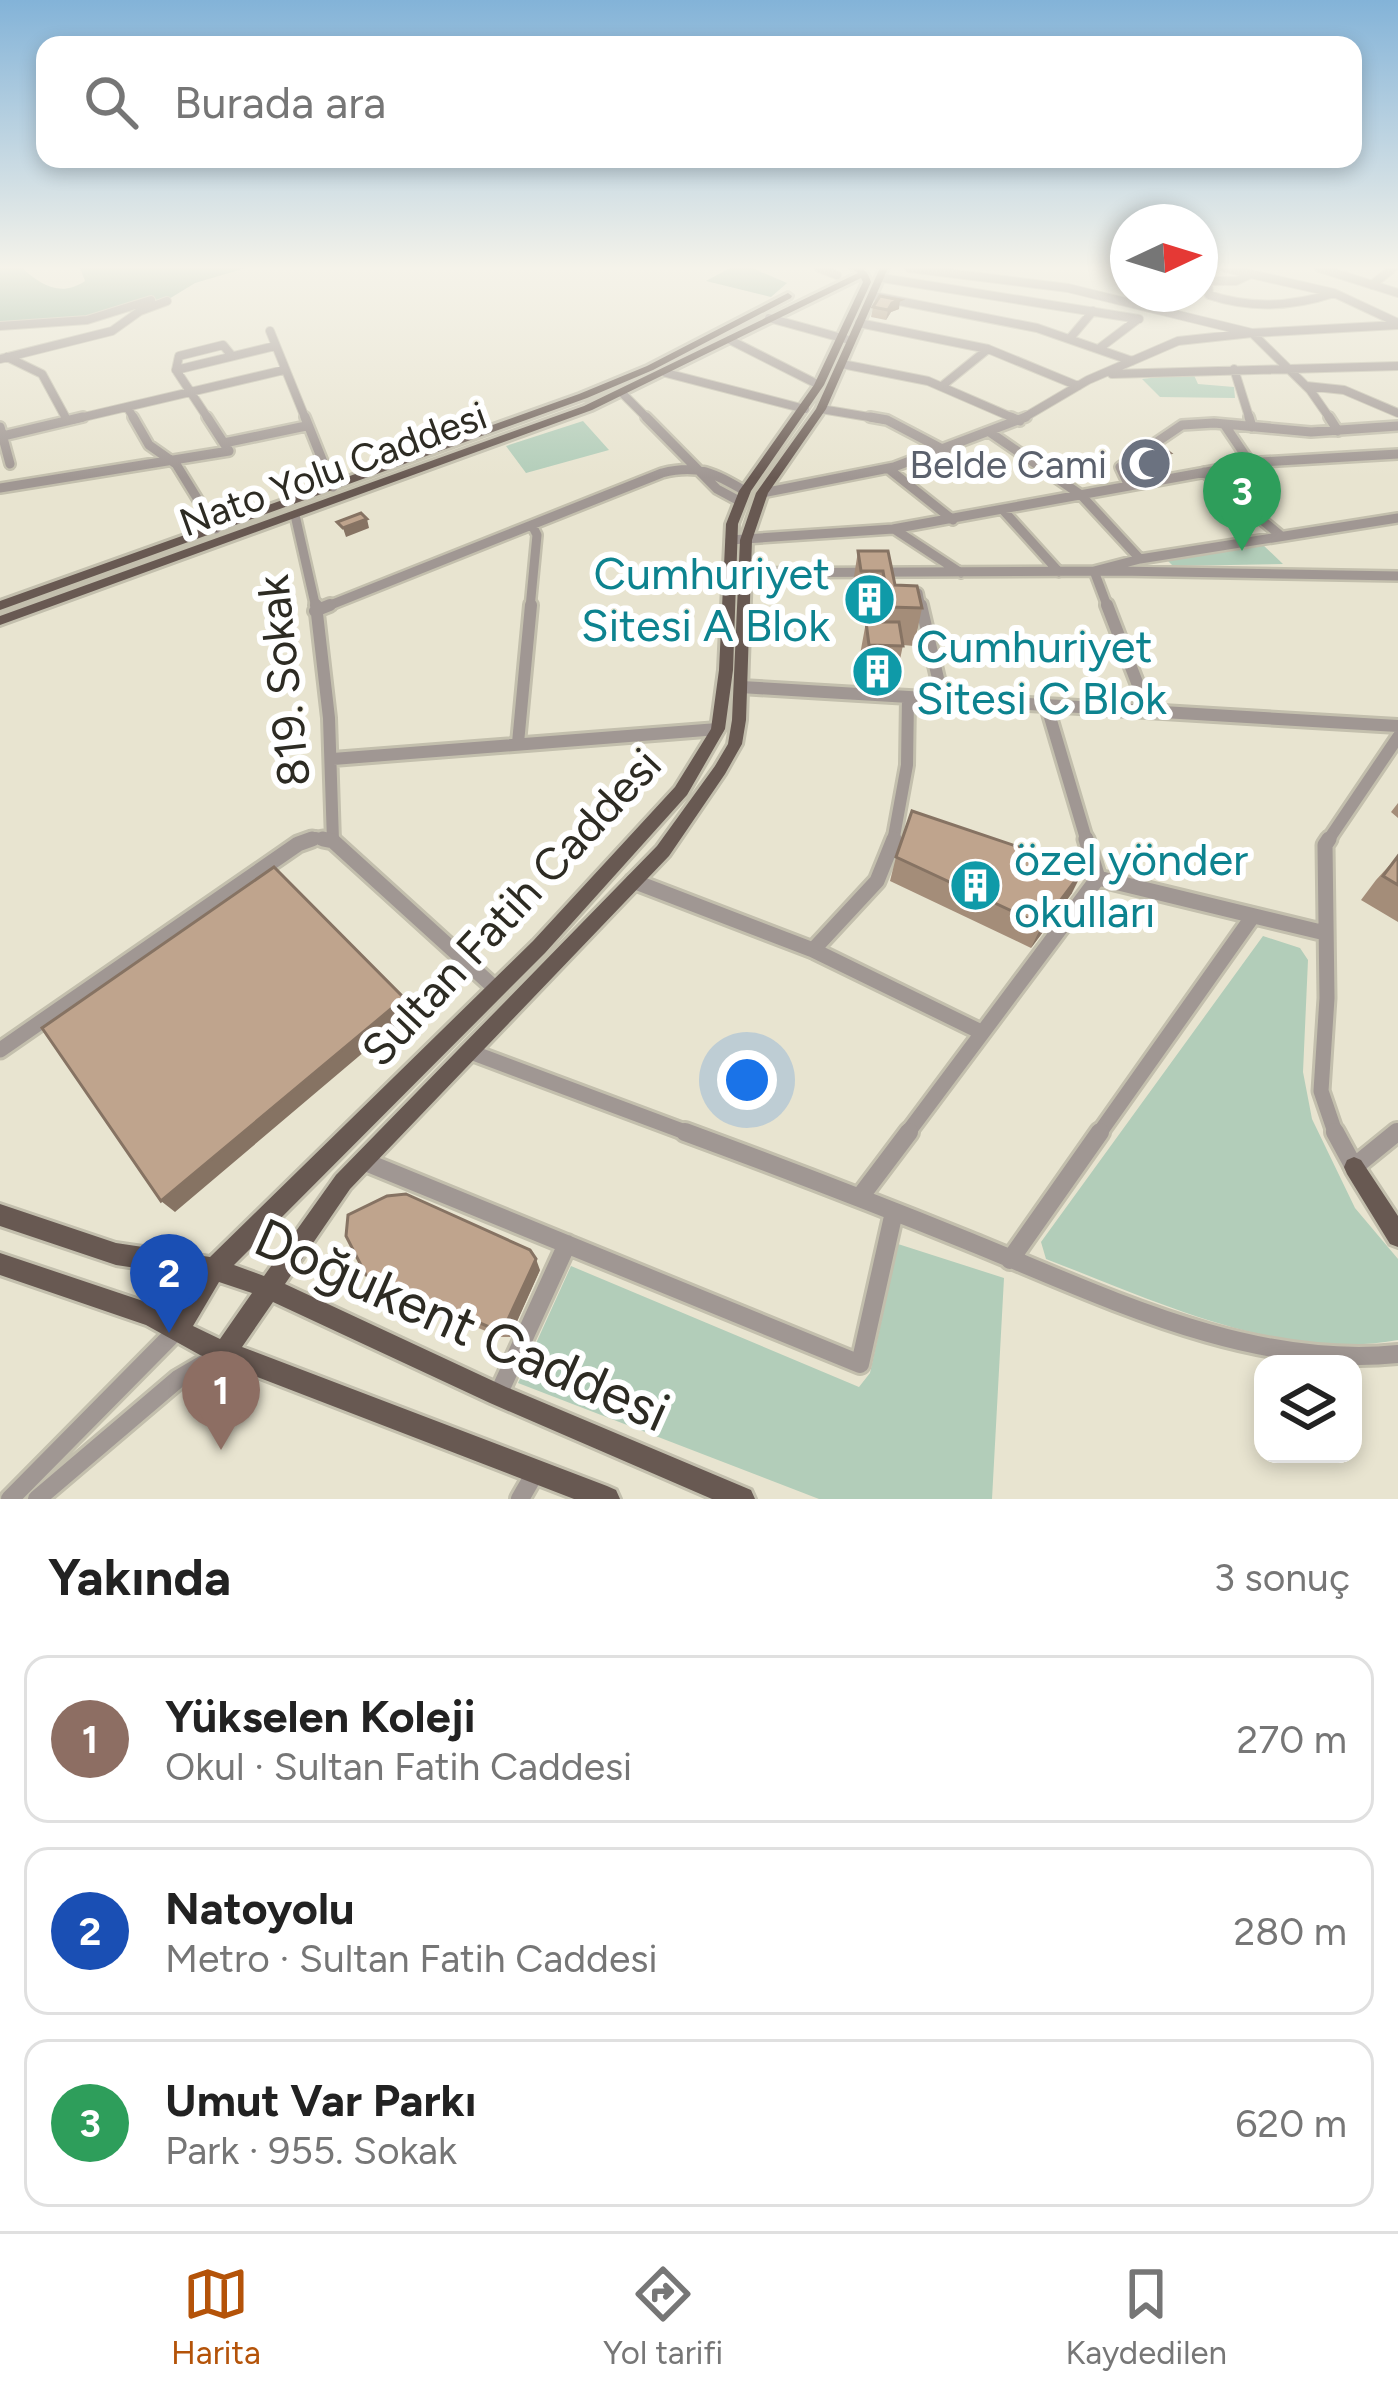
<!DOCTYPE html>
<html lang="tr">
<meta charset="utf-8">
<style>
:root{--surface:#fff;--page:#f6f6f6;--text:#222;--muted:#767676;--line:#e0e0e0;--accent:#b45309}
body{margin:0;font-family:Figtree,sans-serif;background:var(--page);color:var(--text)}
.controls{position:absolute;right:36px;bottom:36px;display:grid;overflow:hidden;border-radius:24px;box-shadow:0 6px 18px #0003}
.controls button{width:108px;height:108px;display:grid;place-items:center;padding:0;border:0;border-bottom:3px solid var(--line);background:var(--surface);color:var(--text);font:60px sans-serif}
.compass{position:absolute;left:1110px;top:204px;width:108px;height:108px;border-radius:50%;background:var(--surface);box-shadow:0 6px 18px #0003;rotate:86deg}
.you{position:absolute;left:747px;top:1080px;width:42px;height:42px;margin:-30px;border:9px solid #fff;border-radius:50%;background:#1a73e8;box-shadow:0 0 0 18px #1a73e833}
.badge{display:grid;place-items:center;width:78px;height:78px;border-radius:50%;background:var(--accent);color:#fff;font-size:39px;font-weight:700}
.pin{position:absolute;translate:-50% -99px;filter:drop-shadow(0 3px 6px #0008)}
.pin::after{content:'';position:absolute;top:63px;width:42px;height:36px;background:inherit;clip-path:polygon(0 0,100% 0,50% 100%)}
.list{margin:0;padding:0;list-style:none}
h2{display:flex;justify-content:space-between;align-items:center;height:156px;margin:0;padding:0 48px;font-size:51px}
h2 small{font-size:39px;font-weight:400;color:var(--muted)}
.list li{display:grid;grid-template-columns:78px 1fr auto;gap:36px;align-items:center;box-sizing:border-box;height:168px;margin:0 24px 24px;padding:0 24px;border:3px solid var(--line);border-radius:24px}
.list b{display:block;font-size:45px;white-space:nowrap}
.list p{margin:0;font-size:39px;white-space:nowrap;color:var(--muted)}
.list em{font-size:39px;font-style:normal;color:var(--muted)}
.icon{flex:none;width:66px;height:66px;fill:none;stroke:currentColor;stroke-width:2;stroke-linecap:round;stroke-linejoin:round}
.map{position:relative;flex:none;width:1398px;height:1499px;overflow:hidden}
.search{position:absolute;background:var(--surface);box-shadow:0 6px 18px #0003;left:36px;right:36px;top:36px;height:132px;display:flex;align-items:center;gap:30px;box-sizing:border-box;padding:0 42px;border-radius:24px;color:var(--muted);font-size:45px}
.sheet{height:732px;background:var(--surface)}
nav{display:flex;justify-content:space-around;align-items:center;box-sizing:border-box;height:168px;border-top:3px solid var(--line);background:var(--surface);font-size:33px;color:var(--muted)}
nav a{display:grid;justify-items:center;gap:6px}
nav .on{color:var(--accent)}
.map>svg:first-child{display:block}
.green{fill:#b2cdb9}
.forest{fill:#93b19c}
.lines{fill:none;stroke-linecap:round;stroke-linejoin:round}
.minor-far4-casing{stroke:#c3bfad;stroke-width:10}
.minor-far3-casing{stroke:#c3bfad;stroke-width:14}
.minor-far2-casing{stroke:#c3bfad;stroke-width:18}
.minor-far1-casing{stroke:#c3bfad;stroke-width:21}
.minor-casing{stroke:#c3bfad;stroke-width:24}
.major-casing{stroke:#c3bfad;stroke-width:6}
.minor-far4{stroke:#a09793;stroke-width:8}
.minor-far3{stroke:#a09793;stroke-width:9}
.minor-far2{stroke:#a09793;stroke-width:12}
.minor-far1{stroke:#a09793;stroke-width:15}
.minor{stroke:#a09793;stroke-width:18}
.major{fill:#685952;fill-rule:evenodd}
.wall{fill:#a48d79}
.shaded-wall{fill:#867363}
.building{fill:#bfa48d;stroke:#867363;stroke-width:3}
.labels{text-anchor:middle;dominant-baseline:central;stroke-width:12;stroke-linejoin:round;paint-order:stroke}
.far-worship-label{font-size:39px;fill:#5b616d;stroke:#fff;text-anchor:end}
.far-street-label{font-size:39px;fill:#2d2b23;stroke:#fff}
.culture-label{font-size:45px;fill:#0d838f;stroke:#fff;text-anchor:start}
.street-label{font-size:45px;fill:#2d2b23;stroke:#fff}
.near-street-label{font-size:54px;fill:#2d2b23;stroke:#fff}
</style>
<div class="map">
<svg width="1398" height="1499" viewBox="0 0 1398 1499">
<rect width="100%" height="100%" fill="#e8e4d0"/>
<path class="green" d="M1193,373L1198,384L1234,387L1235,398L1160,397L1142,379Z
M583,421L609,450L526,473L506,446Z
M1262,544L1283,564L1173,566L1165,558Z
M1263,936L1300,948L1308,960L1303,1072L1312,1119L1355,1208L1398,1259V1340C1279,1362 1154,1300 1046,1259L1041,1242Z
M898,1244L1004,1278L992,1499H819L518,1383L571,1266L859,1387L870,1373Z"/>
<path class="forest" d="M0,268H22C40,284 60,298 85,281L80,268H246L195,283L164,302L153,299L87,320L0,326Z
M730,268H752L787,283L771,297L706,281Z"/>
<g class="lines">
<defs>
<path id="minor-far4" d="M819,268L837,275
M909,268L1068,288L1252,333L1398,325
M1225,268L1334,293L1398,323
M1319,268L1398,293
M882,278L1139,319
M1201,281H1236L1251,274
M1208,282L1209,295C1251,309 1292,307 1334,293
M1372,285L1393,268
M873,296L1037,328L1132,361
M769,318L849,340
M859,323L988,349L1078,386
M0,326L87,320L151,300
M270,331L306,420
M1071,337L1093,311
M730,340L819,385
M1101,347L1138,319
M7,357L42,374L67,420
M0,359L112,331L140,311L167,301
M842,364L928,381L1018,420
M1234,369L1250,420
M176,370L275,346
M176,370L179,356L223,345L232,356
M176,370L209,420
M666,373L805,409
M1112,374L1398,366
M942,386L988,349
M1306,386L1344,390L1398,413
M622,393L649,420
M127,407L135,420
M821,409L887,420
M71,420L284,370
M1020,420L1088,380L1178,341L1252,333L1310,390L1331,420"/>
<path id="minor-far3" d="M133,417L149,445L176,464L216,529
M305,417L333,487
M646,417L717,489L741,502
M870,417L887,420L946,451
M1011,417L1020,421
M1249,417L1252,427
M1329,417L1338,431
M1224,424L1251,464
M0,427L10,464
M991,433L1081,495L1140,559
M3,436L83,417
M224,443L306,426
M890,470L953,520
M1204,472L1280,535
M1129,486L1120,467L1182,425L1214,423L1311,432L1398,426
M0,488L229,451L207,417
M762,493L894,467L1026,417
M1003,510L1059,572
M295,515L316,608
M894,529L961,573
M730,540L893,529L1261,462L1398,454
M730,573L1118,571L1398,576
M918,593L921,608
M323,608L662,473C698,464 714,473 745,491
M530,608L537,535L532,525
M1108,608L1094,571L1140,559L1398,518"/>
<path id="minor-far2" d="M316,605L329,718L333,841
M921,605L943,700
M1107,605L1148,711
M315,611L330,605
M741,687L1398,726
M1047,707L1087,842
M518,743L531,605
M333,759L718,729
M303,842L316,838L334,842
M893,842L907,765L908,698
M1327,842L1398,737"/>
<path id="minor-far1" d="M323,839L333,841L497,990
M1329,839L1325,845L1327,998L1321,1091L1336,1135
M1098,878L1325,933
M633,881L813,950L981,1032
M813,950L877,881L894,839
M0,1050L298,844L312,839
M468,1051L693,1135
M906,1135L1098,878L1086,839
M1098,1135L1253,916
M1393,1135L1398,1131"/>
<path id="minor" d="M685,1132C780,1167 874,1203 968,1241C1104,1296 1248,1369 1398,1354
M1335,1132L1354,1167L1397,1132
M363,1161L860,1364L894,1212
M860,1197L909,1132
M1010,1260L1100,1132
M498,1395L567,1244
M10,1499L177,1330
M37,1499L178,1379L224,1352
M520,1499L535,1473"/>
<path id="major" d="M851,268C864,268 867,270 871,282L824,385L751,491L738,524L733,670L725,729L687,795L545,953L234,1265L264,1276L336,1175L657,846L715,766L728,744L732,720L740,540L756,493L816,409L880,268H888L826,409L768,493L752,540L746,720L742,744L725,774L669,856L350,1189L285,1284L506,1387L751,1490L755,1499H712L490,1403L273,1302L242,1347L607,1486L616,1490L620,1499H574L200,1355L146,1325L0,1275V1253L152,1304L174,1315L196,1277L116,1265L0,1226V1204L116,1243L210,1257L533,941L675,787L711,729L719,670L726,524L739,491L814,385L863,282L861,278L592,410L0,625V616L584,406L858,273ZM219,1282L252,1293L220,1339L193,1326Z
M788,293L792,296L791,298L653,370L587,398L0,610V601L579,394L647,366Z
M1354,1157L1361,1160L1398,1216V1247L1390,1244L1347,1174L1344,1167L1347,1160Z"/>
</defs>
<use href="#minor-far4" class="minor-far4-casing"/>
<use href="#minor-far3" class="minor-far3-casing"/>
<use href="#minor-far2" class="minor-far2-casing"/>
<use href="#minor-far1" class="minor-far1-casing"/>
<use href="#minor" class="minor-casing"/>
<use href="#major" class="major-casing"/>
<use href="#minor-far4" class="minor-far4"/>
<use href="#minor-far3" class="minor-far3"/>
<use href="#minor-far2" class="minor-far2"/>
<use href="#minor-far1" class="minor-far1"/>
<use href="#minor" class="minor"/>
<use href="#major" class="major"/>
</g>
<path class="wall" d="M873,307L899,309L891,312L886,320L871,317Z
M1142,451L1170,453L1164,469L1151,473L1136,467Z
M858,551H888L895,585L922,608L914,646L903,645L895,684L862,683L859,660L866,622H878L876,609H855L852,589Z
M1398,803V818L1391,812Z
M1398,856V922L1361,900L1376,880Z
M896,857L1072,893L1031,948L890,881Z
M540,1270L510,1337H500L375,1285L366,1275Z"/>
<path class="shaded-wall" d="M900,300L899,309L891,312L886,320L888,310L892,303Z
M1170,453L1164,469L1151,473L1158,456Z
M367,519L369,528L346,537L343,528Z
M1084,869L1072,893L1031,948L1042,925Z
M404,998L410,1013L175,1212L161,1201Z
M536,1259L540,1270L510,1337L504,1328Z"/>
<path class="building" d="M880,296L900,300L892,303L888,310L873,307Z
M1155,442L1170,453L1158,456L1142,451Z
M361,513L367,519L343,528L337,522Z
M858,551H888L895,585L917,586L922,608L889,607L883,571H861Z
M866,622H899L903,646L869,645Z
M912,811L1084,869L1042,925L896,857Z
M1398,856V885L1383,876Z
M274,867L404,998L161,1201L42,1028Z
M406,1194L530,1250L536,1259L504,1328L494,1329L366,1275L346,1236L348,1215L387,1196Z"/>
<linearGradient id="sky" x2="0" y2="1"><stop stop-color="#83b3d8"/><stop offset="0.56" stop-color="#f5f3ea"/><stop offset="1" stop-color="#f5f3ea" stop-opacity="0"/></linearGradient>
<rect width="1398" height="478" fill="url(#sky)"/>
<defs>
<symbol id="mosque-disc" viewBox="-11 -11 22 22"><circle r="9.5" fill="#6b7280" stroke="#fff"/><path d="M3.5-4.9A6 6 0 1 0 3.5 4.9A5 5 0 1 1 3.5-4.9Z" fill="#fff"/></symbol>
<symbol id="building-disc" viewBox="-11 -11 22 22"><circle r="9.5" fill="#0f9aa8" stroke="#fff"/><path d="M-4-6H4V6H1V3H-1V6H-4ZM-2.5-4.3h1.7v1.8h-1.7ZM.8-4.3h1.7v1.8H.8ZM-2.5-1h1.7V.8h-1.7ZM.8-1h1.7V.8H.8Z" fill="#fff"/></symbol>
</defs>
<g fill-rule="evenodd">
<use href="#mosque-disc" x="1116" y="434" width="59" height="59"/>
<use href="#building-disc" x="840" y="570" width="59" height="59"/>
<use href="#building-disc" x="848" y="642" width="59" height="59"/>
<use href="#building-disc" x="946" y="856" width="59" height="59"/>
</g>
<g class="labels">
<g class="far-worship-label">
<text x="1107" y="464">Belde Cami</text>
</g>
<g class="far-street-label">
<text transform="translate(333 469) rotate(-20)">Nato Yolu Caddesi</text>
</g>
<g class="culture-label">
<text x="830" y="573" text-anchor="end">Cumhuriyet<tspan x="830" dy="52">Sitesi A Blok</tspan></text>
<text x="916" y="646">Cumhuriyet<tspan x="916" dy="52">Sitesi C Blok</tspan></text>
<text x="1014" y="859">özel yönder<tspan x="1014" dy="52">okulları</tspan></text>
</g>
<g class="street-label">
<text transform="translate(283 681) rotate(-96)">819. Sokak</text>
<text transform="translate(511 907) rotate(-47)">Sultan Fatih Caddesi</text>
</g>
<g class="near-street-label">
<text transform="translate(462 1325) rotate(24)">Doğukent Caddesi</text>
</g>
</g>
</svg>
<div class="controls">
<button><svg class="icon" aria-label="layers" viewBox="0 0 24 24"><path d="M12 4l9 5-9 5-9-5zM3 14l9 5 9-5"/></svg></button>
</div>
<svg class="compass" viewBox="-18 -18 36 36"><path d="M0-13l5 13h-10z" fill="#e53935"/><path d="M0 13l5-13h-10z" fill="#767676"/></svg>
<div class="you"></div>
<div class="pin badge" style="left:221px;top:1450px;background:#8d6e63">1</div>
<div class="pin badge" style="left:169px;top:1333px;background:#1a4fb4">2</div>
<div class="pin badge" style="left:1242px;top:551px;background:#2e9e5b">3</div>
<div class="search"><svg class="icon" aria-label="search" viewBox="0 0 24 24"><circle cx="10" cy="10" r="6"/><path d="M15 15l6 6"/></svg>Burada ara</div>
</div>
<section class="sheet">
<h2>Yakında<small>3 sonuç</small></h2>
<ul class="list">
<li><span class="badge" style="background:#8d6e63">1</span><div><b>Yükselen Koleji</b><p>Okul · Sultan Fatih Caddesi</p></div><em>270 m</em></li>
<li><span class="badge" style="background:#1a4fb4">2</span><div><b>Natoyolu</b><p>Metro · Sultan Fatih Caddesi</p></div><em>280 m</em></li>
<li><span class="badge" style="background:#2e9e5b">3</span><div><b>Umut Var Parkı</b><p>Park · 955. Sokak</p></div><em>620 m</em></li>
</ul>
</section>
<nav>
<a class="on"><svg class="icon" aria-label="map" viewBox="0 0 24 24"><path d="M3 6l6-2 6 2 6-2v14l-6 2-6-2-6 2zM9 4v14M15 6v14"/></svg>Harita</a>
<a><svg class="icon" aria-label="directions" viewBox="0 0 24 24"><path d="M12 3l9 9-9 9-9-9zM9 14v-3h6M13 9l2 2-2 2"/></svg>Yol tarifi</a>
<a><svg class="icon" aria-label="saved" viewBox="0 0 24 24"><path d="M7 4h10v16l-5-4-5 4z"/></svg>Kaydedilen</a>
</nav>
